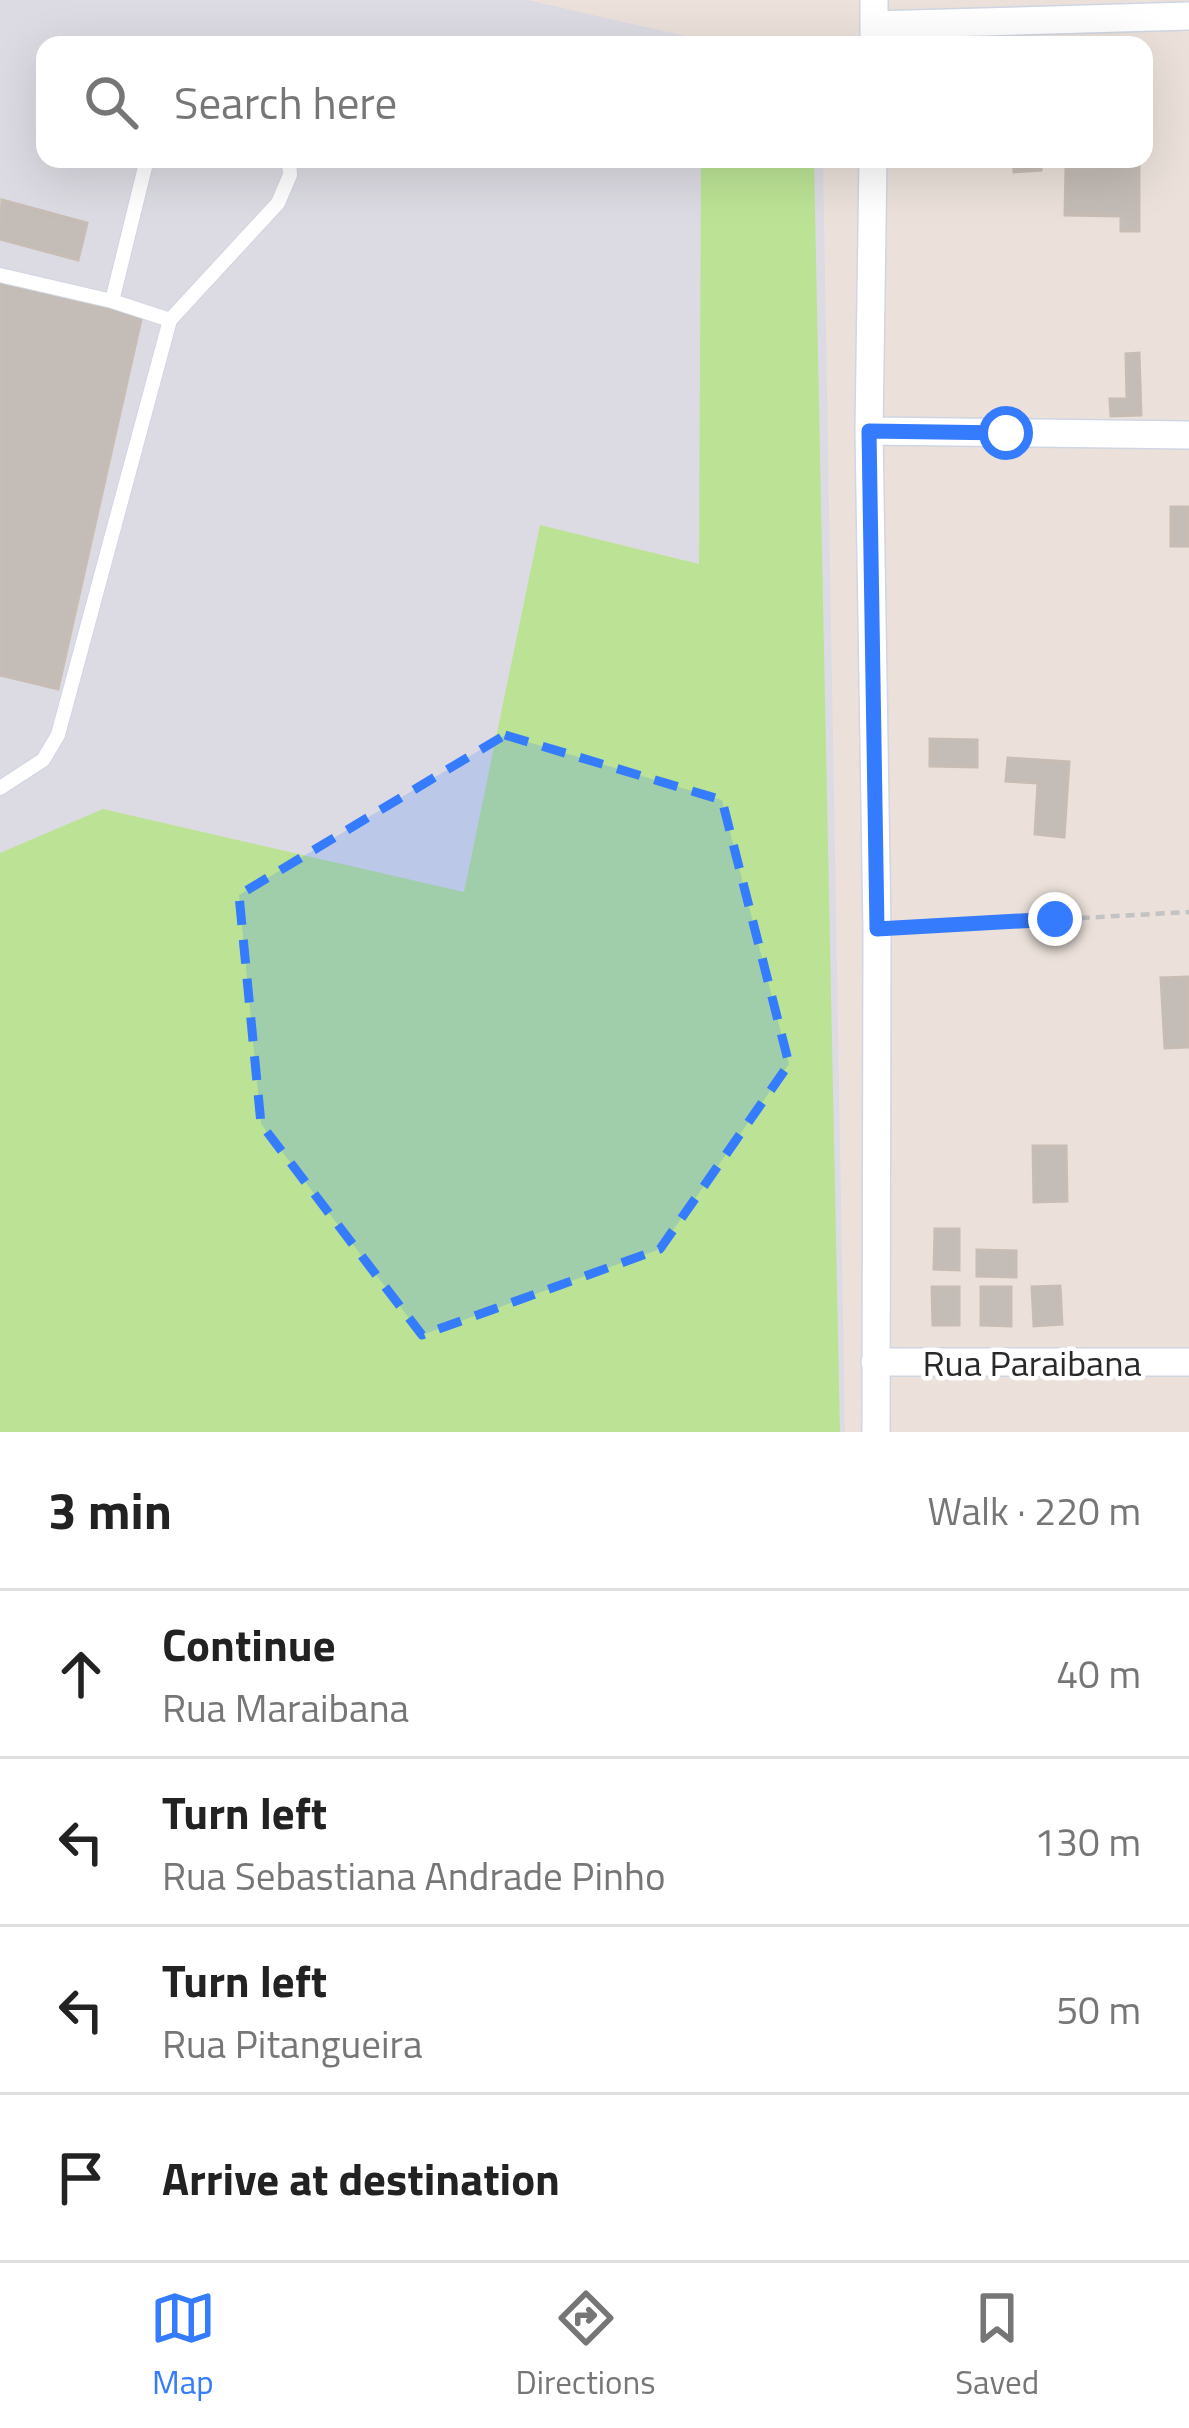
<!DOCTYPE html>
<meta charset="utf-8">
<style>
:root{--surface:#fff;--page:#f2f2f2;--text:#222;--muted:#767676;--line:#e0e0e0;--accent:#357bfd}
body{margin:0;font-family:"Titillium Web",sans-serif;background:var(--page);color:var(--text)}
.stop{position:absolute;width:36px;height:36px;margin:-27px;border:9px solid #357bfd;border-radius:50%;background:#fff}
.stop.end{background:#357bfd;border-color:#fff;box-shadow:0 3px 12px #0008}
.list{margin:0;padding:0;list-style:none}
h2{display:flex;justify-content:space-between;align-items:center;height:156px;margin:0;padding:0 48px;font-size:51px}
h2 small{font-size:39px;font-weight:400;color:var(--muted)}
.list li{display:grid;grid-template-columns:78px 1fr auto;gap:36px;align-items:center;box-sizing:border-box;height:168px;padding:0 48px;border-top:3px solid var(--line)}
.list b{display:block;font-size:45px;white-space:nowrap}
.list p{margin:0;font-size:39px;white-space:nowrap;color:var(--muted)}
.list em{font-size:39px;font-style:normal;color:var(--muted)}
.icon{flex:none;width:66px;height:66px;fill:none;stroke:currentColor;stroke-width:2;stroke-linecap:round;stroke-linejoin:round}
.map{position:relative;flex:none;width:1189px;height:1432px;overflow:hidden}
.search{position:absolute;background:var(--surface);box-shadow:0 12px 48px #0002;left:36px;right:36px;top:36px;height:132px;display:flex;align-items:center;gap:30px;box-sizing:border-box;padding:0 42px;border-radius:24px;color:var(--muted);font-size:45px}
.sheet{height:828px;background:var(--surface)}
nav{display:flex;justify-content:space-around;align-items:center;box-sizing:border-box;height:168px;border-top:3px solid var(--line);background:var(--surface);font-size:33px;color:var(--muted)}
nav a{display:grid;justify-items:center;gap:6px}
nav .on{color:var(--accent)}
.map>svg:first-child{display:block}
.industrial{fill:#dcdbe3}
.green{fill:#bce395}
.building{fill:#c4bcb6;stroke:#c7bdb4;stroke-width:3}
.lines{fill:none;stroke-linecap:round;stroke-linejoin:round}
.service-casing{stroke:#cfd6e2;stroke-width:16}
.minor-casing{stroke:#cfd6e2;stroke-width:30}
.path{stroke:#c3c3c3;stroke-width:4.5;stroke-dasharray:9 6;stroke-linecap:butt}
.service{stroke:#fff;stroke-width:14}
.minor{stroke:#fff;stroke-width:27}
.route{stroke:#357bfd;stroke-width:15}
.marked{fill:#357bfd;fill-opacity:0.2;stroke:#357bfd;stroke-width:9;stroke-dasharray:24 15;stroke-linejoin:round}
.labels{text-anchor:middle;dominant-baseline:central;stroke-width:9;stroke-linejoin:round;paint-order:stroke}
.street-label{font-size:36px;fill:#292929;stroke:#fff}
</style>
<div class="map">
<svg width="1189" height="1432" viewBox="0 0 1189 1432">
<rect width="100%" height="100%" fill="#ebe1da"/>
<path class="industrial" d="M0,0H527L725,45H45V159H823L845,1432H0Z"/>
<path class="green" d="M701,159H814L840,1432H0V853L103,809L464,892L540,525L699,564Z"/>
<path class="building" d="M1013,159H1040L1041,170L1014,172Z
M1117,159H1139V231H1121V216L1065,215L1066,168H1117Z
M2,200L87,223L78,260L0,239Z
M0,282L142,315L58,689L0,675Z
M1139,353L1141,415L1111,416L1110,399H1127L1126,354Z
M1171,507H1189V546H1171Z
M930,739L977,740V767L930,766Z
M1008,758L1069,762L1064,837L1035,834L1038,783L1006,781Z
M1189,977V1047L1165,1048L1161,978Z
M1033,1146H1066L1067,1201L1034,1202Z
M935,1229H959V1270L934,1269Z
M977,1250L1016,1251V1277L977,1276Z
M1060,1286L1062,1324L1034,1326L1032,1287Z
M932,1287H959V1325H933Z
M981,1287H1011V1326L981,1325Z"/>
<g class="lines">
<defs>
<path id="service" d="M0,275L112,301L170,320
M112,301L147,159
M0,788L43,760L58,735L170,320L278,203L290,175L289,159"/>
<path id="minor" d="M874,0V45
M874,25L1189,16
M873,159L869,431L877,930L876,1432
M869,431L1189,435
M875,1362H1189"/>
</defs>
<use href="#service" class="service-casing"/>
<use href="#minor" class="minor-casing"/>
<path class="path" d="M901,928L1189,912"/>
<use href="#service" class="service"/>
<use href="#minor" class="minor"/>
</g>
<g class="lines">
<path class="route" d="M1006,433L869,431L877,929L1055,919"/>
</g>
<path class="marked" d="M505,735L722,800L789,1064L660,1249L422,1335L261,1124L239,895Z"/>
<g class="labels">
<g class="street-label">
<text x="1032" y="1362">Rua Paraibana</text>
</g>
</g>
</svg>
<div class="stop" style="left:1006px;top:433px"></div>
<div class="stop end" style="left:1055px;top:919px"></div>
<div class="search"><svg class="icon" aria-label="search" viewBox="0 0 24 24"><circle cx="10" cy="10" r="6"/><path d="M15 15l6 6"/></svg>Search here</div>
</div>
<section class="sheet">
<h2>3 min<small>Walk · 220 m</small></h2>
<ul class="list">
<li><svg class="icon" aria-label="ahead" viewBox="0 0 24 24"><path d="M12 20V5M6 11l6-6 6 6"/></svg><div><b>Continue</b><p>Rua Maraibana</p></div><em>40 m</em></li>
<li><svg class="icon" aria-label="left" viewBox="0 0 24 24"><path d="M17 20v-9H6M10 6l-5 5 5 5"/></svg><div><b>Turn left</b><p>Rua Sebastiana Andrade Pinho</p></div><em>130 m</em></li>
<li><svg class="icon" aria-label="left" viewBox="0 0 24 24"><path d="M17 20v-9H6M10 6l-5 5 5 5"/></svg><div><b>Turn left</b><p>Rua Pitangueira</p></div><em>50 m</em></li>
<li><svg class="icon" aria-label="arrive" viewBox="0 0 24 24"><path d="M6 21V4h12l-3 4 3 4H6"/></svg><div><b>Arrive at destination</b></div></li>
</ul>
</section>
<nav>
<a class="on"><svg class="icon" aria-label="map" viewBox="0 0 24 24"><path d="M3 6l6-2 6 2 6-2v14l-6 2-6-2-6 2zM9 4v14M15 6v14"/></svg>Map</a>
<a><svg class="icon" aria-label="directions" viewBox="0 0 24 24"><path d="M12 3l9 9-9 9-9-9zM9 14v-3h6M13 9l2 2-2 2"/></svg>Directions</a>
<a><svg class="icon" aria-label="saved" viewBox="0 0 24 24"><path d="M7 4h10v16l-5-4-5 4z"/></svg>Saved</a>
</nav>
